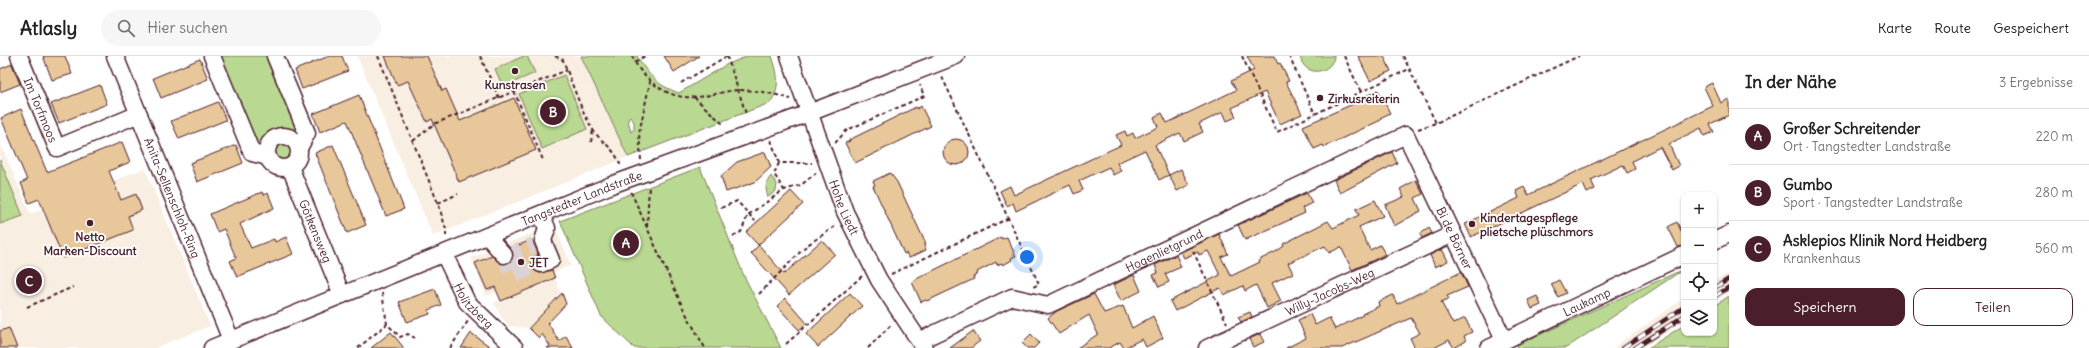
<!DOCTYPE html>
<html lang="de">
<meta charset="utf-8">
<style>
:root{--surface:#fff;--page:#f6f6f6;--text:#222;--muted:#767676;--line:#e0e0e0;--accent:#4a1f2b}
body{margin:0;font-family:Delius,sans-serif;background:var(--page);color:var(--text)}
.controls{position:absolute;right:12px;bottom:12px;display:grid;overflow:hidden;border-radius:8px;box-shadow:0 1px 3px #0004}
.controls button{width:36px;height:36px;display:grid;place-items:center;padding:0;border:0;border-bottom:1px solid var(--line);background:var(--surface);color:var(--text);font:20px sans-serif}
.you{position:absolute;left:1027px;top:201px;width:14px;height:14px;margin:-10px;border:3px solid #fff;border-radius:50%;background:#1a73e8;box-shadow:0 0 0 6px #1a73e833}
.badge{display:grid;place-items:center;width:26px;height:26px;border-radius:50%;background:var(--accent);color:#fff;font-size:13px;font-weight:700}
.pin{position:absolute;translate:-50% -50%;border:2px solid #fff;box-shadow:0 1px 4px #0006}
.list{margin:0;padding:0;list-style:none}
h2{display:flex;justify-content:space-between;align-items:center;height:52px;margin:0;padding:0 16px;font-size:17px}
h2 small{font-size:13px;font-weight:400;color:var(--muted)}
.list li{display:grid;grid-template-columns:26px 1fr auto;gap:12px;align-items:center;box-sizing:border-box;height:56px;padding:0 16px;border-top:1px solid var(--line)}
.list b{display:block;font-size:15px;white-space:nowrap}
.list p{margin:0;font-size:13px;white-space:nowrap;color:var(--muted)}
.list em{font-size:13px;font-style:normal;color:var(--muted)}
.actions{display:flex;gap:8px;padding:12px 16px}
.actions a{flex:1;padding:9px 0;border:1px solid var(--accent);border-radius:12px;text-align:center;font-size:14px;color:var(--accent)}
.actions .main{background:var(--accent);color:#fff}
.icon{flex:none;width:22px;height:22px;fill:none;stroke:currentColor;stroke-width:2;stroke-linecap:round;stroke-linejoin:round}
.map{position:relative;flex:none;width:1729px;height:292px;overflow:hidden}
header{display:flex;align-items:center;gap:24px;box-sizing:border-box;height:56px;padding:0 20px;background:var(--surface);border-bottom:1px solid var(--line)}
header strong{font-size:19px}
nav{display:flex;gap:22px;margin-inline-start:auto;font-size:14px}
.search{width:280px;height:36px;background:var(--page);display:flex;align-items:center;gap:10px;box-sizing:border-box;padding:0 14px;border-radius:22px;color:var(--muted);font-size:15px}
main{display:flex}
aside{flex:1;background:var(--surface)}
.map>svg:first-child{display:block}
.built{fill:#f8eee1}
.green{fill:#b9d891;stroke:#827c5e;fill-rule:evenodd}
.building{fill:#e8c79a;stroke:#4a1f2b}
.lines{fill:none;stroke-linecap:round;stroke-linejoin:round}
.minor-tunnel{stroke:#dbd2d5;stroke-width:16;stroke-dasharray:16 8;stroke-linecap:butt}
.minor-casing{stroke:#4a1f2b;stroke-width:19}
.path{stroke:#4a1f2b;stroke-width:2;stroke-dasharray:4 3;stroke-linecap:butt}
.minor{stroke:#fff;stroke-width:16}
.rail-casing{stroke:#4a1f2b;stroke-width:4.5}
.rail{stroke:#fff;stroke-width:3;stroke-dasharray:9;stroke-linecap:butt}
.poi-dot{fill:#4a1f2b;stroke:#fff;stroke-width:1.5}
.labels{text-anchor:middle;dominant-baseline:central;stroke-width:3.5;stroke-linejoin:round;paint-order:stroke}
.poi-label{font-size:12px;font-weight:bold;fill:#4a1f2b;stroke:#fff;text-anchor:start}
.street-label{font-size:12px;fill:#4a1f2b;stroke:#fff}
</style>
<header>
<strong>Atlasly</strong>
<div class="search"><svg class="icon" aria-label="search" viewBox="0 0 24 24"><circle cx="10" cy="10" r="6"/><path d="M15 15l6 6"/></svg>Hier suchen</div>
<nav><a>Karte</a><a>Route</a><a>Gespeichert</a></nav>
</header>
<main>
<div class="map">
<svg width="1729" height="292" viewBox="0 0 1729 292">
<rect width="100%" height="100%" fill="#fff"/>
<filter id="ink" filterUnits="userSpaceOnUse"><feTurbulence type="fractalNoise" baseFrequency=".025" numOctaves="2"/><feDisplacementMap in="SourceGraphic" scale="8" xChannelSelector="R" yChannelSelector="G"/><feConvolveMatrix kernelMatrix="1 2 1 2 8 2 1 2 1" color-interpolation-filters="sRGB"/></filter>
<g filter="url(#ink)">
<path class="built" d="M357,0H581L628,101L433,180Z
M0,86L30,158L145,112L210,270L155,292H0Z
M554,168L571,209L553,217L551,212L486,240L471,202Z
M1729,217V236L1714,246V225Z
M555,222L561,237L529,272L509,270L502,262L494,247Z
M1684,242V265L1642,292H1613Z"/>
<path class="green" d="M217,0H270L302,77L298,86C282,71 268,79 265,99L257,95Z
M524,0H527L535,17L503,31L495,13Z
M581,0H637C649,20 657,29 679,37L726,9L748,0H772C778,17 781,32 770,47L628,101ZM630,61L634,66V73L631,76L628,64Z
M1300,0H1334V2C1328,20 1303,20 1300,0Z
M564,19L587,73L542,93L519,38Z
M269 96a14 14 0 1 1 28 0a14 14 0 1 1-28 0Z
M0,104L23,160L0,168Z
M700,111L744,220L781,292H634L601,260L560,165Z
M771,120L777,128L776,135L768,141C765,132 765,128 771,120Z
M1684,213L1566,292H1518L1517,289Z
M1729,240V292H1648L1684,269V277H1714V250Z"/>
<path class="building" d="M43,0H65L72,18L52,24Z
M329,0H342L348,15L302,33L295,14Z
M385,0H427L442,35L446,33L460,65L514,42L536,94L459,126L432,63L427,66L408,25L397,29Z
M664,0H699L674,16Z
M1247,0H1274L1278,8L1280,7L1289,25L1286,26L1302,58L1280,68L1265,36L1232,52L1236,61L1227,65L1223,56L1199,68L1203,76L1184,85L1180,77L1155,89L1169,119L1181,113L1189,129L1177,135L1169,119L1159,124L1145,94L1117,107L1121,115L1113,119L1109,111L1079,125L1083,134L1074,138L1070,129L1016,155L1013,147L1007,150L1000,135L1010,130L1014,139L1121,89L1116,79L1125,75L1127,80L1133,77L1135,82L1158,71L1154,61L1162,57L1167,67L1236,34L1231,25L1254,14Z
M1358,0H1384L1391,15L1370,25Z
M200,3L208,23L161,42L153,22Z
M12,8L20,28L0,36V13Z
M1712,27L1721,47L1729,43V59L1710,68L1714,76L1704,80L1701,72L1669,88L1679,110L1672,114L1660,91L1632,105L1635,113L1627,117L1623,109L1591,124L1595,133L1587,137L1583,128L1471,181L1465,168L1519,142L1516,135L1524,131L1528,139L1713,50L1704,31Z
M100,29L107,48L59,67L51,48Z
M1378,34L1390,57L1380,62L1381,64L1324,91L1323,89L1314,93L1303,70L1362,44L1361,42Z
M359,39L404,153L386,160L347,65L320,76L313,58Z
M218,46L226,64L179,83L171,65Z
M921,50L931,70L855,107L845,87L850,85L849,84L916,51L917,53Z
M21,53L47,116L122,86L130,106L109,115L121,144L136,138L142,154L128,160L133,174L63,202L39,143L29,147L21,127L27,124L1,62Z
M943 96a13 13 0 1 1 26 0a13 13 0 1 1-26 0Z
M236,89L243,107L197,126L190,107Z
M333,89L366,169L347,177L315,97Z
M765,96L771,111L755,126L726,136L721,120L737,106Z
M1392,96L1397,107L1340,137L1334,124Z
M890,117L897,126L926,188L924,189L926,194L909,202L906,197L904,198L873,130L875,129L873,125Z
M1416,124L1423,138L1415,142L1421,155L1394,170L1385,149L1404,141L1400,133Z
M791,135L803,148L758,189L746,176Z
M262,136L264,139L268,137L274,152L240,168L251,192L274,183L275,186L286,181L293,198L237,221L230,205L236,202L224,173L217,176L210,158Z
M1307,137L1312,147L1302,152L1305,157L1245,184L1238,169Z
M1375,144L1383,160L1359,171L1370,194L1380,189L1385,198L1374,204L1352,214L1341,191L1329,197L1325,190L1288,207L1293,217L1272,227L1281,245L1267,252L1256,229L1245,235L1243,230L1224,239L1220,232L1175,255L1170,245L1220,219L1208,195L1199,199L1198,196L1184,202L1181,196L1219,178L1228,198L1221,201L1231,220L1260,206L1259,204L1277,195L1284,190L1283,188L1328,165L1333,172L1359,159L1356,153Z
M1677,166L1684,181V190L1678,191L1668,171Z
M1429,172L1432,177L1422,182L1420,178Z
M1001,181L1002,183L1007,181L1012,192L1016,200L1011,202L1012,204L1003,209L1002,207L997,209L996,206L977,216L978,218L973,221L974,223L927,245L926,244L921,246L912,226L916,224V223Z
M532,184L538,199L532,206V212L540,217L552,214L555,222L501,245L495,231L487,234L475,207L492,200L501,208H506L513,202L511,192Z
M822,184L835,198L789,239L751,197L759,189L784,218Z
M1442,193L1448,205L1435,211L1430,199Z
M1176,199L1181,211L1165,218L1169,226L1159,231L1153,219L1158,217L1155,209Z
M1461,216L1468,231L1447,240L1449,243L1441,246L1453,268L1465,262L1472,276L1464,280L1466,285L1454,292L1449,284L1434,292H1415L1410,282L1420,277L1411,262L1342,292H1286L1306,282L1298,264L1310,258L1315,269L1329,262L1335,273L1363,259L1362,258L1379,250L1378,246L1393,239L1397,248Z
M1134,219L1141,235L1121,245L1113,229Z
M1559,224L1566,237L1558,241L1551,228Z
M435,233L441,249L429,254L430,258L407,266L399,246Z
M562,237L566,248L548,267L559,285L566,280L573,292H547L550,290L542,278L539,282L529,272Z
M850,237L862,250L818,291L806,278Z
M1094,238L1104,257L1123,250L1132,272L1153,260L1163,282L1146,291L1142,283L1124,292L1120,286L1109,292H1077L1098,278L1089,259L1059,278L1048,262L1057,255Z
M1537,240L1541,249L1532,253L1528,244Z
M785,242L807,267L799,274L777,250Z
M1250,256L1252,261L1241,266L1238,261Z
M9,272L17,292H0V275Z
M973,275L980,285L971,292H950Z
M391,276L404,292H371Z
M471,277L492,292H461Z
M1031,278L1039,287L1034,292H1027L1022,287Z
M1260,278L1264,286L1253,291L1249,283Z"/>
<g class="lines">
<path class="minor-tunnel" d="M504,199L513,219L541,208
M506,200L534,189"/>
<defs>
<g id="minor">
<path id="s1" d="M19,0L57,92L139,58"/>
<path id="s2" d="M115,0L231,284"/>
<path d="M212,0L252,97L268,101"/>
<path d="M275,0L307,77L299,92"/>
<path id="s3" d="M789,0L845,156L879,224L924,292"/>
<circle cx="283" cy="96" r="16"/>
<path id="s4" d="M290,111L342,239"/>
<path d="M541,158L547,172L543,185L551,204L541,208"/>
<path d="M487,180L504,199"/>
<path d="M1714,185L1729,178"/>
<path id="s5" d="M444,198L467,246L515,292"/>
<path id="s6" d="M919,285L1012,241L1048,249L1406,79L1504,284"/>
<path id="s7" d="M212,292L614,128L809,57L956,0"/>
<path id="s8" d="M1207,292L1453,178"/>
<path id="s9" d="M1489,292L1684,199"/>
</g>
</defs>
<use href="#minor" class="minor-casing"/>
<path class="path" d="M378,0L438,147L446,173V183
M480,0L499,42
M555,0L563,4C572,27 580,52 592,72C601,88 614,89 621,111
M632,0C642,24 669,44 695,41C710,40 724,35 738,34C755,34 774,37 790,43
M727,0L746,58
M1242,0L1277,76L1409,13
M1289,0L1315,58
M1344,0L1361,36
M1403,0L1436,67
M635,6L645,0
M942,21L1039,228L1033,231
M681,27L727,0
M514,35L543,104
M694,41L724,69
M1418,73L1436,67L1579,0
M771,84L779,107H812
M413,85L434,68L567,14
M591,86L593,74
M835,87L847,74L924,40L920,29
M641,104L639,77L650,26
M779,107L774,118L784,134
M631,136L684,254L705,292
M438,147L458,138
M721,152L737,145L755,165
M647,171L649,130
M733,180L741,176L748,159L784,134L801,129L816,117
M1193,195L1227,267
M891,218L1009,162
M382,237L387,268L400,281L408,278L415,282
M759,238L806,190L837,169
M27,251L73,231
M786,288L862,220
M358,292L387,268
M450,292L468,265
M868,292L892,268"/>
<use href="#minor" class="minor"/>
<defs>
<path id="rail" d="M1714,232L1729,223
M1714,241L1729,231
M1623,292L1684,251
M1635,292L1684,260"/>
</defs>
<use href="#rail" class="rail-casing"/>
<use href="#rail" class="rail"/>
</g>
</g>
<g class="poi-dot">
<circle cx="515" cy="15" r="4"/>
<circle cx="1320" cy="42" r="4"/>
<circle cx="90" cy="167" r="4"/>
<circle cx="1472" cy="168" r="4"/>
<circle cx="521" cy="206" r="4"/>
</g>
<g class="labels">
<g class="poi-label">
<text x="515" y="28" text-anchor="middle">Kunstrasen</text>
<text x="1328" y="42">Zirkusreiterin</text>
<text x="1480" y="161">Kindertagespflege<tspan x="1480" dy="14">plietsche plüschmors</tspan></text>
<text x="90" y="180" text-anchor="middle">Netto<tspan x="90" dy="14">Marken-Discount</tspan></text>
<text x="529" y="206">JET</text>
</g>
<g class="street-label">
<text stroke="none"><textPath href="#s1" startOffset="58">Im Torfmoos</textPath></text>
<text stroke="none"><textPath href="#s2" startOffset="153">Anita-Sellenschloh-Ring</textPath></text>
<text stroke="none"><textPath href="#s7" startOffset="399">Tangstedter Landstraße</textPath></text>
<text stroke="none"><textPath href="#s3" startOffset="161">Hohe Liedt</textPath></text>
<text stroke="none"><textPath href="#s4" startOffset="69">Götkensweg</textPath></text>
<text stroke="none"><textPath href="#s6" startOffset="650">Bi de Börner</textPath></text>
<text stroke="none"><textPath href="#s6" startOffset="268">Hogenlietgrund</textPath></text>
<text stroke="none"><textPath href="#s8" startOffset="135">Willy-Jacobs-Weg</textPath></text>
<text stroke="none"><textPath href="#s9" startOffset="108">Laukamp</textPath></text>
<text stroke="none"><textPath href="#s5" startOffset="60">Holitzberg</textPath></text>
</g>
</g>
</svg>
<div class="controls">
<button>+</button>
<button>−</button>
<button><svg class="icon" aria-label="locate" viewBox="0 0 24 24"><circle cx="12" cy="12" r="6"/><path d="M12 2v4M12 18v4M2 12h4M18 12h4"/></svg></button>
<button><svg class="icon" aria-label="layers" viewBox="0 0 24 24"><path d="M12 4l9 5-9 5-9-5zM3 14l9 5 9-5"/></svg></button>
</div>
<div class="you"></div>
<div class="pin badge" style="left:626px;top:187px">A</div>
<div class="pin badge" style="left:553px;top:56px">B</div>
<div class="pin badge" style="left:29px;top:225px">C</div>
</div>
<aside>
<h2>In der Nähe<small>3 Ergebnisse</small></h2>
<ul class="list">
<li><span class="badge">A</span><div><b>Großer Schreitender</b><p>Ort · Tangstedter Landstraße</p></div><em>220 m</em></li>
<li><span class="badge">B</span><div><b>Gumbo</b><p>Sport · Tangstedter Landstraße</p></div><em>280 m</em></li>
<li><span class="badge">C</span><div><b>Asklepios Klinik Nord Heidberg</b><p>Krankenhaus</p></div><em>560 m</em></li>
</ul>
<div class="actions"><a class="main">Speichern</a><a>Teilen</a></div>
</aside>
</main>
